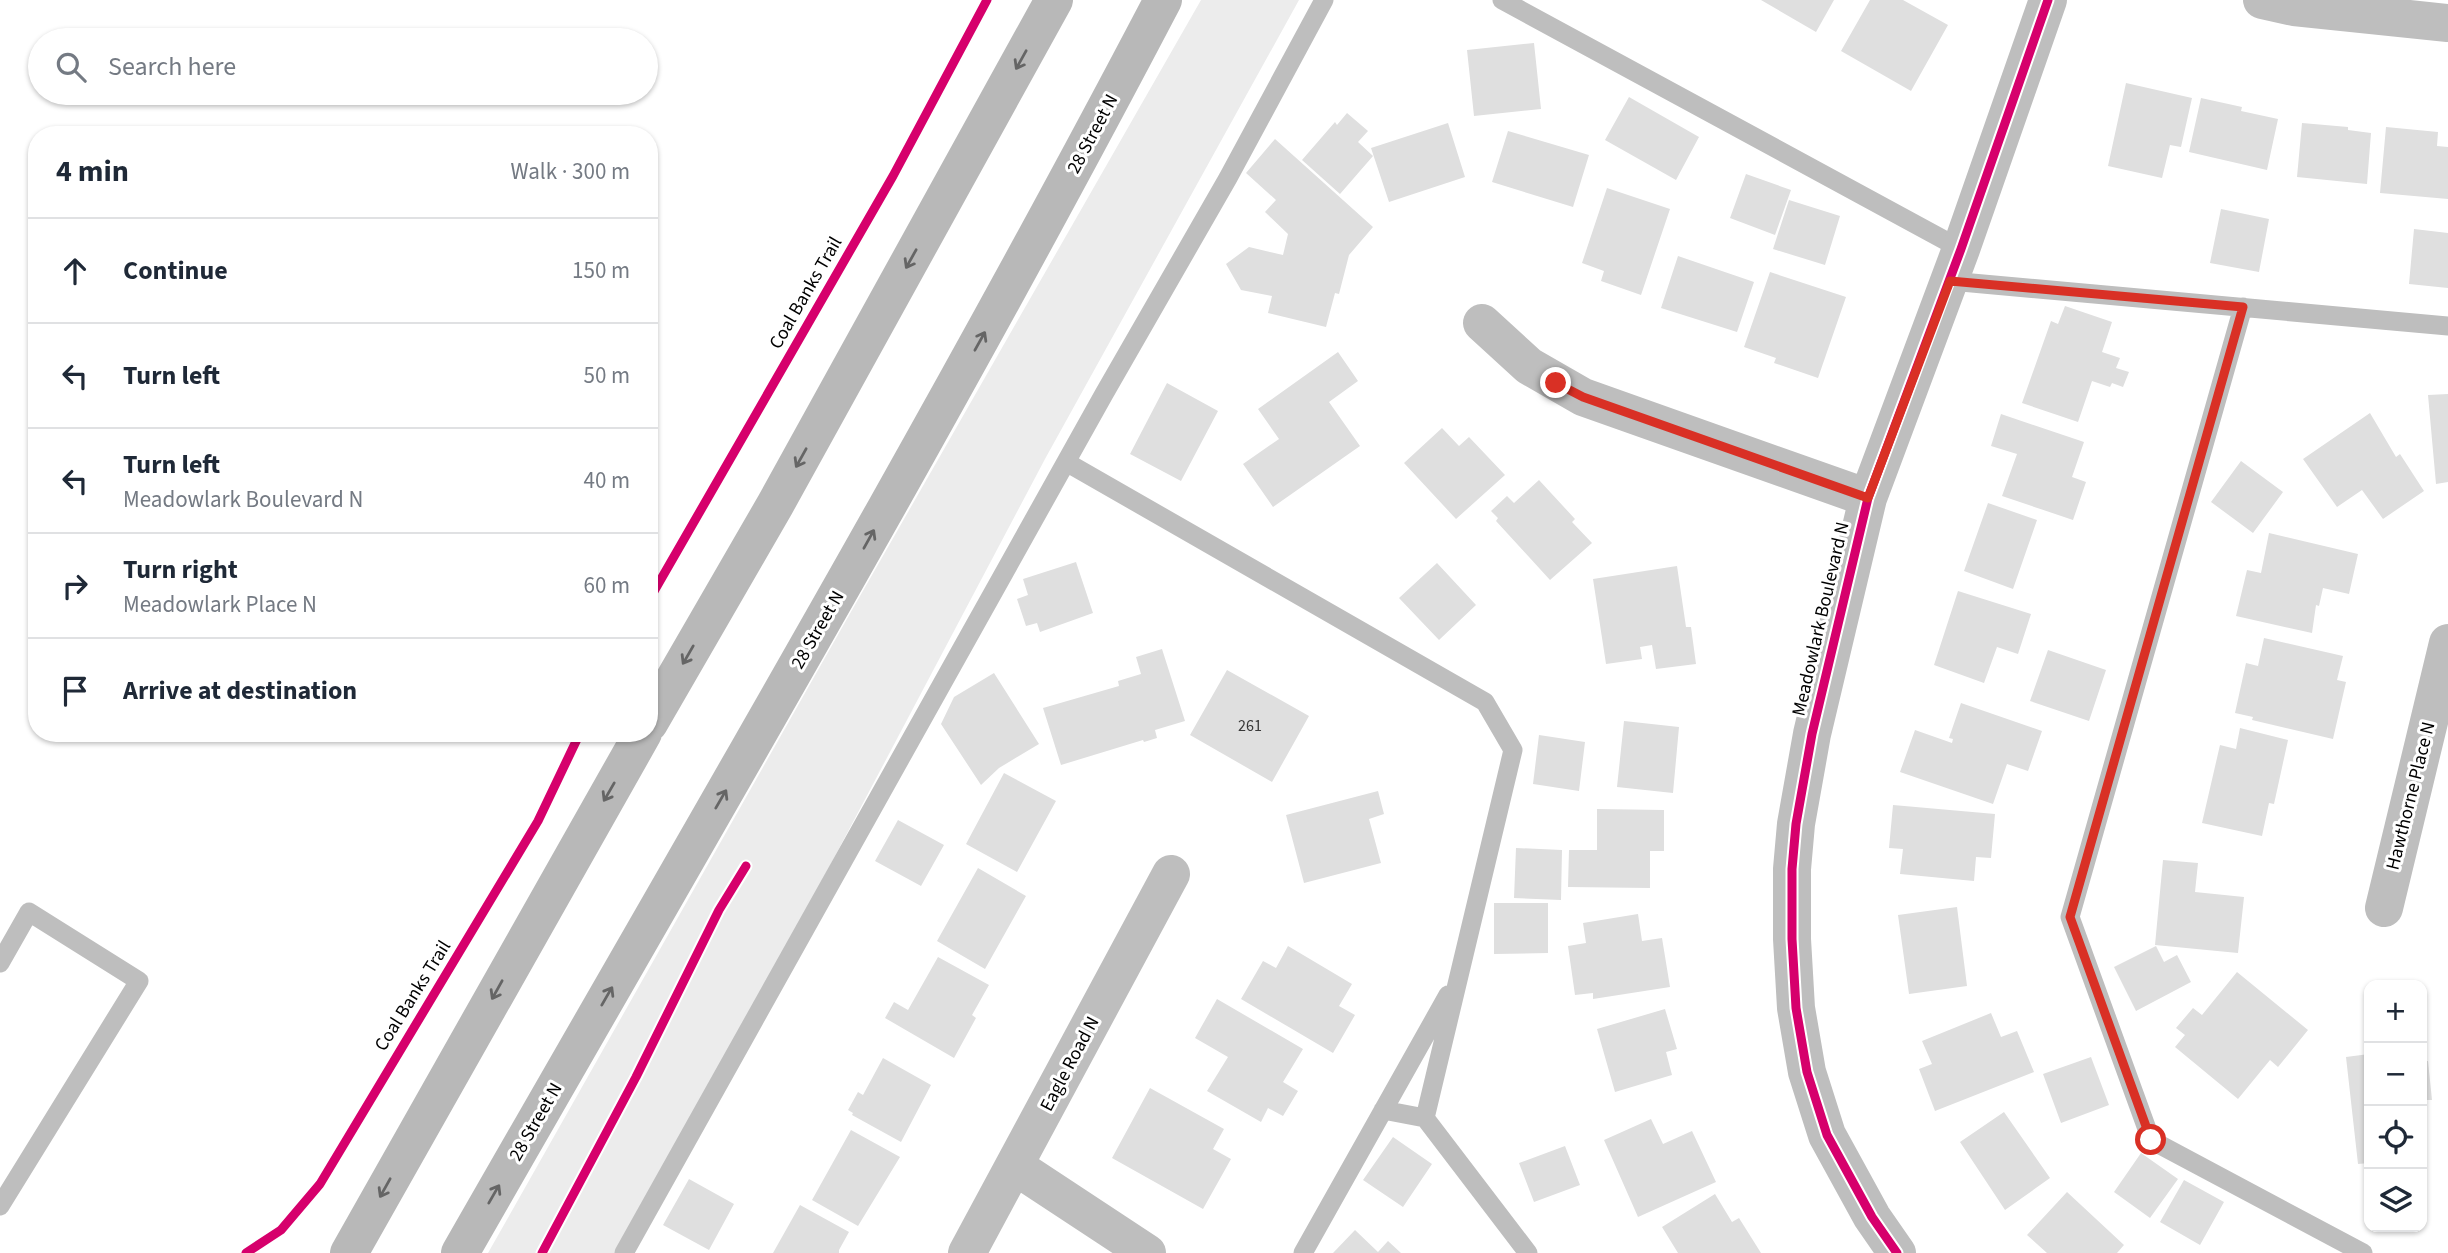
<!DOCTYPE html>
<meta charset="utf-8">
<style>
:root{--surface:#fff;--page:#f2f2f3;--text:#1f2937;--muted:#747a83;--line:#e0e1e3}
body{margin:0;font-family:"Source Sans 3",sans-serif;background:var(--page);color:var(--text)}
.controls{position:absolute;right:21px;bottom:21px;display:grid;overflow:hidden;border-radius:14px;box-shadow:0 2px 5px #0004}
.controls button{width:63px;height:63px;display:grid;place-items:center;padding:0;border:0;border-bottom:2px solid var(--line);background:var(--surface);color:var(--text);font:35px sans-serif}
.stop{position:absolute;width:21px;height:21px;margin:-16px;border:5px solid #d93025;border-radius:50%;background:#fff}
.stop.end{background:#d93025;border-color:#fff;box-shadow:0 2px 7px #0008}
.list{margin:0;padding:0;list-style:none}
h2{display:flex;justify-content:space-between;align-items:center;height:91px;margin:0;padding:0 28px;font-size:30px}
h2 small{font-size:23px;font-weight:400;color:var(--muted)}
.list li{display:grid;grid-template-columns:46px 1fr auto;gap:21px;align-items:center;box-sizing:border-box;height:105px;padding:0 28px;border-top:2px solid var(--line)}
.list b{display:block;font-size:26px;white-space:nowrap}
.list p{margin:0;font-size:23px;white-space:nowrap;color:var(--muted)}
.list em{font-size:23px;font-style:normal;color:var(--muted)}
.icon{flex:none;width:38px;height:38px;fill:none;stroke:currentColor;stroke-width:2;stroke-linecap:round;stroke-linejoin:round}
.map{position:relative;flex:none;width:2448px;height:1253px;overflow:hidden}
.search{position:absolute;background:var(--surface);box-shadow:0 2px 5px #0004;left:28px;top:28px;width:630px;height:77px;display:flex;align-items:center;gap:18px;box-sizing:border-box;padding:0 24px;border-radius:38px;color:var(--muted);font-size:26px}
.panel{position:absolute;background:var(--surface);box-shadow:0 2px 5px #0004;left:28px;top:126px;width:630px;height:616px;border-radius:28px}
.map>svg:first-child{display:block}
.green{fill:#ececec}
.building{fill:#dfdfdf}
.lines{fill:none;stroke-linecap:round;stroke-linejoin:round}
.lane{stroke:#bebebe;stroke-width:19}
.street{stroke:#bebebe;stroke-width:38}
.secondary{stroke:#b8b8b8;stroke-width:38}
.cycleway-casing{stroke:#fff;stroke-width:13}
.cycleway{stroke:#d6006c;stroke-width:9}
.oneway{stroke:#656565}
.route{stroke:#d93025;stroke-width:9}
.labels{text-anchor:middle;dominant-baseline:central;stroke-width:6;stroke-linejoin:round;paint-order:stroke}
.number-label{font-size:16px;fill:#383838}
.street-label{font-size:19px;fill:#000;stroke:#fff}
</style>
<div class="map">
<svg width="2448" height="1253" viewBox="0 0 2448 1253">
<rect width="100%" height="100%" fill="#fff"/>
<path class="green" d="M1201,0H1299L1045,459L625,1253H488L852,610Z"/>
<path class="building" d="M1761,0H1834L1816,32Z
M1870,0H1903L1948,25L1911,91L1841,51Z
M1534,43L1541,109L1474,116L1467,50Z
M2126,83L2192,98L2181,147L2170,145L2162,178L2108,166Z
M1629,97L1699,137L1676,180L1605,140Z
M2201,98L2242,107L2241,111L2278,119L2267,170L2189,152Z
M1347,113L1368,131L1358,142L1373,156L1340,194L1302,160L1335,122L1337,125Z
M1448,123L1465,177L1389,202L1371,148Z
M2302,123L2348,127V130L2371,133L2367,184L2297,177Z
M2386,127L2438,132L2437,146L2448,147V199L2380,193Z
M1508,131L1589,155L1573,207L1492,182Z
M1275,139L1373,227L1349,255L1339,294L1335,293L1326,327L1268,313L1272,296L1241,290L1226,264L1249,247L1283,255L1288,234L1265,212L1276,200L1246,173Z
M1746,174L1791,190L1775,235L1730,218Z
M1607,188L1670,209L1641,295L1601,281L1604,271L1582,263Z
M1789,200L1840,216L1825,265L1773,249Z
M2221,209L2269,219L2259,272L2210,263Z
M2414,229L2448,233V288L2409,284Z
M1678,256L1754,282L1737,332L1661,308Z
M1770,272L1846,297L1818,378L1774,363L1776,358L1744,347Z
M2065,306L2112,322L2102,352L2120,358L2116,368L2129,372L2123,387L2112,383L2110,387L2092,381L2078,422L2022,403L2051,321L2058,324Z
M1338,352L1358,381L1329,402L1360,446L1273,507L1243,464L1279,439L1258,409Z
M1167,383L1218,411L1181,481L1130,454Z
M2448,394V482L2436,484L2428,395Z
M2370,413L2396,457L2400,454L2424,491L2383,519L2362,490L2337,507L2303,459Z
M2001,414L2084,442L2072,477L2086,482L2073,520L2002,496L2017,454L1991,446Z
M1442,428L1459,446L1469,437L1505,475L1456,519L1404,463Z
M2241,461L2283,492L2253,533L2211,502Z
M1539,480L1575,519L1572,522L1592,543L1550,580L1496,521L1498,518L1491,511L1507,496L1514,503Z
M1988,503L2037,520L2013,589L1964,571Z
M2269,533L2358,554L2349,594L2323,588L2319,606L2316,605L2312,633L2236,616L2247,570L2261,573Z
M1076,562L1093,613L1040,632L1037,623L1026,626L1017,599L1028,595L1023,579Z
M1437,563L1476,605L1439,640L1399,598Z
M1677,566L1686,627H1691L1696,664L1656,669L1652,645L1640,647L1642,659L1606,664L1593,579Z
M1958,591L2031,614L2018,654L1997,647L1984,683L1934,665Z
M2264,638L2343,656L2337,680L2346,682L2333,739L2252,720L2253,717L2235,713L2246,663L2258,666Z
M1162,649L1185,721L1155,730L1157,738L1144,742L1143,740L1061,765L1043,708L1119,686L1118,681L1141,674L1136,657Z
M2048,650L2106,670L2089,721L2030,701Z
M1227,670L1309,716L1272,782L1190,735Z
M994,673L1039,744L999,768L981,785L941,724L954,697Z
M1961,703L2042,731L2028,771L2007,764L1993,804L1900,772L1915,730L1952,743L1953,739L1949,738Z
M1624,721L1679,727L1673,793L1617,787Z
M2240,728L2288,740L2274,804L2269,803L2262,836L2202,823L2220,745L2236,749Z
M1539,735L1585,742L1579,791L1533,784Z
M1004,773L1056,801L1017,872L966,844Z
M1378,791L1384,814L1369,819L1381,863L1304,883L1286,815Z
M1893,805L1995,814L1991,858L1976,857L1974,881L1900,874L1903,849L1889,848Z
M1597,809L1664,810V851H1650V888L1568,887L1569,850H1597Z
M898,820L944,845L921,886L875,861Z
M1516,848L1562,850L1561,900L1514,898Z
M2163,860L2198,863L2195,892L2244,897L2238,953L2155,945Z
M978,868L1026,896L985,969L937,941Z
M1494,903H1548V953L1494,954Z
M1957,907L1967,986L1909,994L1898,915Z
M1638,914L1642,941L1662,938L1670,987L1593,999V993L1575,995L1568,946L1586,943L1583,923Z
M1288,946L1352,984L1339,1006L1355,1015L1333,1053L1241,999L1263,961L1276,968Z
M2156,946L2164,962L2177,955L2191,982L2136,1011L2114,967Z
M938,957L989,985L972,1015L976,1018L954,1058L885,1018L894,1002L908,1010Z
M2237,972L2308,1030L2278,1067L2270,1060L2238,1099L2175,1047L2185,1035L2176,1028L2193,1008L2202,1015Z
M1217,999L1303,1049L1283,1082L1298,1091L1283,1116L1268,1108L1261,1122L1207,1091L1228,1057L1195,1038Z
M1665,1009L1677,1049L1666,1052L1672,1075L1615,1092L1597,1029Z
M1991,1013L2001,1037L2017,1031L2034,1072L1935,1111L1919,1069L1932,1064L1922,1041Z
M2369,1054V1163L2358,1164L2346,1057Z
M2091,1057L2109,1105L2061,1123L2043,1074Z
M883,1058L931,1085L901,1142L852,1115L853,1113L848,1110L858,1092L863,1095Z
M2422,1061H2428L2432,1100H2422Z
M1150,1088L1224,1129L1213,1149L1231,1159L1203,1209L1112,1158Z
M2004,1112L2050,1178L2005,1210L1960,1142Z
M1651,1119L1663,1144L1692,1131L1716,1182L1638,1217L1604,1140Z
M851,1130L900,1157L858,1226L812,1200Z
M1393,1137L1432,1164L1403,1207L1363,1180Z
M1565,1146L1580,1185L1534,1202L1519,1163Z
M2141,1153L2178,1179L2150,1218L2114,1192Z
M689,1179L734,1204L709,1250L663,1225Z
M2184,1180L2224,1202L2200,1245L2160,1222Z
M2067,1192L2124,1245L2117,1253H2047L2027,1235Z
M1715,1194L1732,1222L1739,1218L1761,1253H1678L1662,1227Z
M800,1205L849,1232L839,1250V1253H773Z
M1355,1230L1378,1252L1388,1241L1401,1253H1333Z"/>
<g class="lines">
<path class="lane" d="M1502,0L1961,249
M1950,281L2448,326
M2243,307L2070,917L2151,1140L2363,1253
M1066,462L1485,702L1513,750L1425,1118L1528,1253
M0,963L29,912L139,981L0,1206
M1383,1110L1425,1118
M624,1253L1104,394L1228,178L1324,0
M1303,1253L1448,995"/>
<path class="street" d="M2262,0L2294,7L2448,23
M1482,323L1529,366L1583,397L1868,498
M2384,908L2448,643
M1015,1166L1147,1253
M967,1253L1171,874
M1897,1253L1872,1217L1827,1135L1807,1072L1796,1008L1792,939V869L1796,824L1812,734L1868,498L1961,249L2048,0"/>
<path class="secondary" d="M649,723L775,505L1054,0
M349,1253L643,733
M460,1253C698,837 941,424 1163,0"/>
<defs>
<path id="cycleway" d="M649,600L893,176L987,0
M246,1253L281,1230L320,1184L538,821L580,733
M542,1253L636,1077L719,910L746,866
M1897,1253L1872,1217L1827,1135L1807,1072L1796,1008L1792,939V869L1796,824L1812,734L1868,498L1961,249L2048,0"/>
</defs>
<use href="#cycleway" class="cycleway-casing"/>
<use href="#cycleway" class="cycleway"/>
</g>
<defs><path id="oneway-shaft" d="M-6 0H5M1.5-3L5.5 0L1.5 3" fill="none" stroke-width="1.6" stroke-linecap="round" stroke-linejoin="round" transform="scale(1.75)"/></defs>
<g class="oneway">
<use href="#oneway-shaft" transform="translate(1021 60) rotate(119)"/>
<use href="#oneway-shaft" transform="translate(911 259) rotate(119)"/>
<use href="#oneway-shaft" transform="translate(980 341) rotate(-61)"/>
<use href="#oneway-shaft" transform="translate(801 458) rotate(119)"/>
<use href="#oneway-shaft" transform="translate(869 539) rotate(-61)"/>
<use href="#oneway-shaft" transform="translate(688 655) rotate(120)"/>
<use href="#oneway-shaft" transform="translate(609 792) rotate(120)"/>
<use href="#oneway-shaft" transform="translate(721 799) rotate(-60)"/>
<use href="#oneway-shaft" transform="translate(497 990) rotate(119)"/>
<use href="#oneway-shaft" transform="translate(607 996) rotate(-60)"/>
<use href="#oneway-shaft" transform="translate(385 1188) rotate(119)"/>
<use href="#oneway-shaft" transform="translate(494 1194) rotate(-60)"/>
</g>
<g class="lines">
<path class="route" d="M1556,383L1583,397L1868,498L1950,281L2243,307L2070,917L2151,1140"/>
</g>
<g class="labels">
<g class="number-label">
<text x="1250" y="726">261</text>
</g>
<g class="street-label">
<text transform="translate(1093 134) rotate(-62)">28 Street N</text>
<text transform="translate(806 293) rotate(-60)">Coal Banks Trail</text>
<text transform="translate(1821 619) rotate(-77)">Meadowlark Boulevard N</text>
<text transform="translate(818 630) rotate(-60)">28 Street N</text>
<text transform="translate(2411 796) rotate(-76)">Hawthorne Place N</text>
<text transform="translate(413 996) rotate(-58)">Coal Banks Trail</text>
<text transform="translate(1070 1064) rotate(-62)">Eagle Road N</text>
<text transform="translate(536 1122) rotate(-60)">28 Street N</text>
</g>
</g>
</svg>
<div class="controls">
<button>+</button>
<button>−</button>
<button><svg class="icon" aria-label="locate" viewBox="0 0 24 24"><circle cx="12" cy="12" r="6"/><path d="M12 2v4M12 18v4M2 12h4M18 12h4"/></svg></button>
<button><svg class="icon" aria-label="layers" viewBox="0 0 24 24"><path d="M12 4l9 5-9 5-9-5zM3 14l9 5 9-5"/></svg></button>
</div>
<div class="stop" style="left:2151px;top:1140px"></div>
<div class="stop end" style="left:1556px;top:383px"></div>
<div class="search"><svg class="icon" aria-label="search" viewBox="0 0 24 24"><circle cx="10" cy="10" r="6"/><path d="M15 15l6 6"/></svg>Search here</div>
<section class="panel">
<h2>4 min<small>Walk · 300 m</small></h2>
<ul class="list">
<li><svg class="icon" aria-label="ahead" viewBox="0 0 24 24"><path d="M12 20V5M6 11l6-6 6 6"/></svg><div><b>Continue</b></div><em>150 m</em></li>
<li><svg class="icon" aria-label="left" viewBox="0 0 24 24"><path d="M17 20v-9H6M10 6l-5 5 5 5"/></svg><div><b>Turn left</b></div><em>50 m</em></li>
<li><svg class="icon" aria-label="left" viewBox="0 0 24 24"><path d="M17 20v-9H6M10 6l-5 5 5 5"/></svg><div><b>Turn left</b><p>Meadowlark Boulevard N</p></div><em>40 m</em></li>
<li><svg class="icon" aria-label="right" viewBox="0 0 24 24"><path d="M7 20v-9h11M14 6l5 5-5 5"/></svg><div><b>Turn right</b><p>Meadowlark Place N</p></div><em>60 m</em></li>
<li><svg class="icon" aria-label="arrive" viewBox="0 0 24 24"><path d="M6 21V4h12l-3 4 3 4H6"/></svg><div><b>Arrive at destination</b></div></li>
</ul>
</section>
</div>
